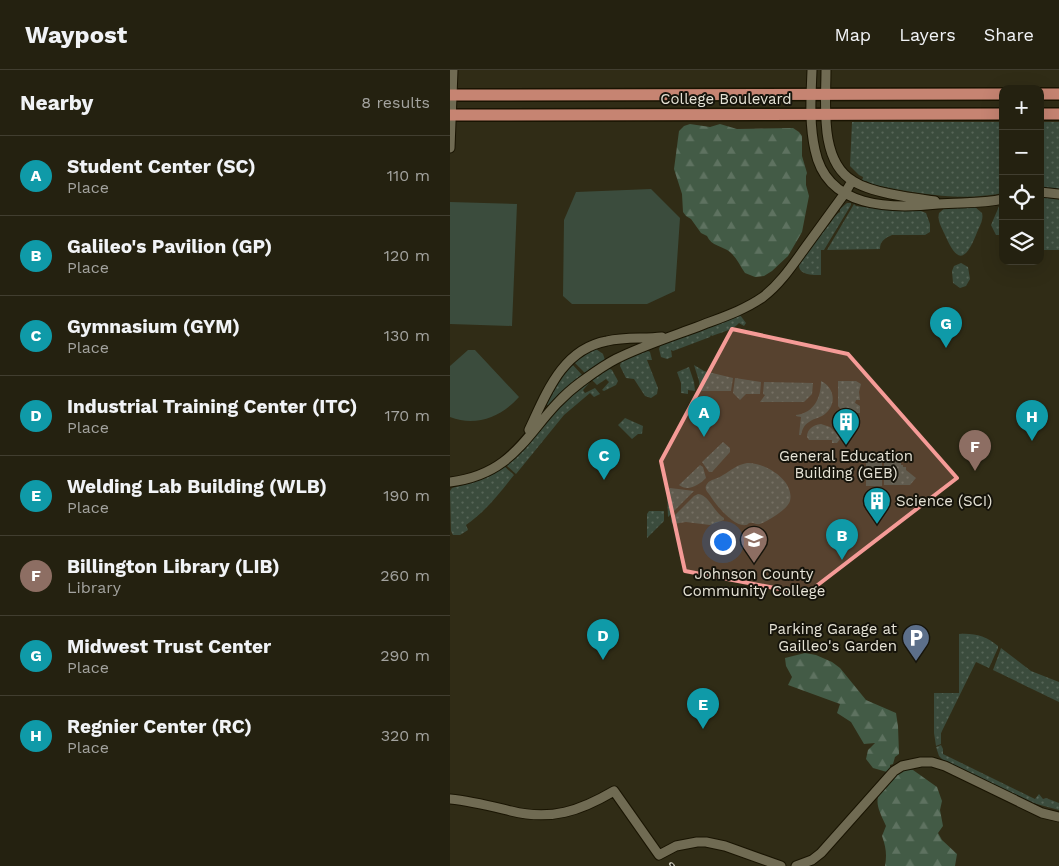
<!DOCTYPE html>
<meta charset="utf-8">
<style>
:root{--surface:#242110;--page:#302e1e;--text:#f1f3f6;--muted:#a3a39f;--line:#413e30;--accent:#1a73e8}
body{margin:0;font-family:"Work Sans",sans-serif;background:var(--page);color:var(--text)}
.controls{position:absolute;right:15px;top:15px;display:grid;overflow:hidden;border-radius:10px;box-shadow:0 5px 20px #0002}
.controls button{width:45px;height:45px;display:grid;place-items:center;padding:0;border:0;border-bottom:1px solid var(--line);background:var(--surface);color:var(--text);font:25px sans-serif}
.you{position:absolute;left:272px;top:471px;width:18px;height:18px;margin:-12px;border:4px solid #fff;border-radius:50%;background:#1a73e8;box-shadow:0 0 0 8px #1a73e833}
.badge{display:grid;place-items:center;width:32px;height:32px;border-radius:50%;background:var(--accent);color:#fff;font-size:16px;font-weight:700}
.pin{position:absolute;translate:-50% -41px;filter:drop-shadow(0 1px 2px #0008)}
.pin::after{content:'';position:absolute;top:26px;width:18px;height:15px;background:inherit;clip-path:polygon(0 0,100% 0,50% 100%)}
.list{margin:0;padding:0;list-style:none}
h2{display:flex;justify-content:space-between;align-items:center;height:65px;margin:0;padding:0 20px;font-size:21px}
h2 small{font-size:16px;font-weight:400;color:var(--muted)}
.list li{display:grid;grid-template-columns:32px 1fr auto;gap:15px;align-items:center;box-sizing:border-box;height:80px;padding:0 20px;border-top:1px solid var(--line)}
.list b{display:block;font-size:19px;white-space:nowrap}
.list p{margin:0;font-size:16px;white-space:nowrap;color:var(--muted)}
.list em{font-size:16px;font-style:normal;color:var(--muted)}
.icon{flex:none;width:28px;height:28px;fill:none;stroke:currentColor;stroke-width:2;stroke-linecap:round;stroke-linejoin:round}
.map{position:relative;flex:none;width:609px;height:796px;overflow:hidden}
header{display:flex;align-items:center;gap:30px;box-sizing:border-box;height:70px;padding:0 25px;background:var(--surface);border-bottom:1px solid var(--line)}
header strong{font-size:24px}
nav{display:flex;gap:28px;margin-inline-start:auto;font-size:18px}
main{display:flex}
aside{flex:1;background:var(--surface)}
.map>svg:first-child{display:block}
.grass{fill:url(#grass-dots)}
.forest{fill:url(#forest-firs)}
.pitch{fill:#3b4c3d}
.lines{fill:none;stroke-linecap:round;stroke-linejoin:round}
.minor-casing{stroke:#191402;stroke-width:11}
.major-casing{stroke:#191402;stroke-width:14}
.minor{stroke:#706b53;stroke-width:9}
.major{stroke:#c68472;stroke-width:11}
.rail-casing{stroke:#bebbac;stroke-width:4}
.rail{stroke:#16140b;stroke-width:2;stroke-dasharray:5.5;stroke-linecap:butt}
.marked{fill:#f59b97;fill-opacity:0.2;stroke:#f59b97;stroke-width:4;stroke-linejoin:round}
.labels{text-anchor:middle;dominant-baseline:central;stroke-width:4;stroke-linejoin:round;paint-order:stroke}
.street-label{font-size:15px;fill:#e6e3d6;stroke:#16140b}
.poi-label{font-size:15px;fill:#e6e3d6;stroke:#16140b}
</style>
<header>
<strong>Waypost</strong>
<nav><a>Map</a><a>Layers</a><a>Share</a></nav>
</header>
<main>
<aside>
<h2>Nearby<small>8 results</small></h2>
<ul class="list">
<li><span class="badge" style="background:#0f9aa8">A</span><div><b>Student Center (SC)</b><p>Place</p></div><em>110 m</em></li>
<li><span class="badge" style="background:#0f9aa8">B</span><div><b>Galileo's Pavilion (GP)</b><p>Place</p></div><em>120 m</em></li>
<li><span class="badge" style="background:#0f9aa8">C</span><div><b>Gymnasium (GYM)</b><p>Place</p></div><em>130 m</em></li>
<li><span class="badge" style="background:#0f9aa8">D</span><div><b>Industrial Training Center (ITC)</b><p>Place</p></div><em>170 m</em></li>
<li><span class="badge" style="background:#0f9aa8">E</span><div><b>Welding Lab Building (WLB)</b><p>Place</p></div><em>190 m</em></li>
<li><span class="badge" style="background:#8d6e63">F</span><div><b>Billington Library (LIB)</b><p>Library</p></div><em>260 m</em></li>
<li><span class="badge" style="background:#0f9aa8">G</span><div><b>Midwest Trust Center</b><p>Place</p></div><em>290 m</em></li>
<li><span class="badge" style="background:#0f9aa8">H</span><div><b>Regnier Center (RC)</b><p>Place</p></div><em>320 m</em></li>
</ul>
</aside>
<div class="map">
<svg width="609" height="796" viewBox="0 0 609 796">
<defs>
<pattern id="grass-dots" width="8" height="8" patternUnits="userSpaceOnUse" patternTransform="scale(1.25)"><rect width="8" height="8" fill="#3b4c3d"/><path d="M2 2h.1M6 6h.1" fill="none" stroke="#576658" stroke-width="1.8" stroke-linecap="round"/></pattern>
<pattern id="forest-firs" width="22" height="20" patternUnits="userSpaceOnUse" patternTransform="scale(1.25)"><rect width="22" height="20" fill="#435b46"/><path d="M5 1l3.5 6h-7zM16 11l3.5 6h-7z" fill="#5e7260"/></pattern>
</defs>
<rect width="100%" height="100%" fill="#302c16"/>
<path class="grass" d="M402,52H553V123C508,132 468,123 424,115L416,111L414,112L412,111L413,107L409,105L400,96Z
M590,52H609V119L590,117Z
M590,125L608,128L609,130V180H591Z
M553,132V165H546L541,155L550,134Z
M397,133H401V135L374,180H371V205C324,206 365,172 377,157C382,152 384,145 390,142V139Z
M404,134L406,136L431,139L471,141L476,143L480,154V162L475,165H442C435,168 430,171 430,179L377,180Z
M496,137H525L532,143C534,150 529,157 526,165C515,192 507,193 495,165C492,158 487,151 489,143Z
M511,193L518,197L520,209L516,216L510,218L503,213L502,201L504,196Z
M287,245H290L296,253L294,256L289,253C284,259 270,263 262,266L261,265L260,267L223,281L221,280L222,287L217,289L211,287L209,279L211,273Z
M146,279L153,284L155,290L136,304L124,292L131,284Z
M196,280L200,282L202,290H197L208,318L207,324L201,328L195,326L184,309L176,308L170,296L171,291Z
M122,294L133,306L110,324L99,335H96L98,323Z
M244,295L254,301L283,308L281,321H250L249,311Z
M239,297L244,312L245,321L238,320V324L231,323V313L227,302Z
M158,298L162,300L168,311L166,315L154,321L152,320L159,312L156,309L147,315L142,310Z
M285,308L311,312L310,324H296L290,330L283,323Z
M137,310L140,312L133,320L135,323L145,318L150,324L144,327L140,323L114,345L66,404L56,395L74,377L93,352Z
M371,311C384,317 387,333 376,343C371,348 364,348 359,352C354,355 352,360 351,365H349L351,347L346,346V345C364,343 371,328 371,311Z
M388,311H406L411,314L409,322L410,330H406L405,333L410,336V343H402V345L395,346L394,343L388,336Z
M314,312L363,313L362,324L354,332H310L315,325L313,324Z
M175,348L193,356L192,364H188L182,369L168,355Z
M371,354L380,357L387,364H390V369L387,373H382V370H359L357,367C357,359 363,355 371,354Z
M273,372L280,378V382L262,402H259L252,392Z
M448,390V393H451V395H453V397H456V400L466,408L460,415H434V391Z
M297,393C314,392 345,410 340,431C338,439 318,451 310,454C305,455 304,452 300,453C298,453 298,455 296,455C284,457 267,436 261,427C259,423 253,420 257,414C260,409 268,409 273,405C282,400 286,395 297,393Z
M250,395L253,397L256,408C249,415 238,422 229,415Z
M54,396L64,405C49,424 36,441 16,455L18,460L10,465H3L1,461L0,421L2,418L30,410Z
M220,418L244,421L218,447L217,420Z
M248,424C259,425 263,441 274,448V450L260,455L236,452L223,454L221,451L222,448L244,426Z
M199,441H214V451L197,468V444Z
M509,564C525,563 536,566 548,576V578L539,598L526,592L491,663V674L486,676L484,663V623H509Z
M551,578L581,601L609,612V632L543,600Z
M491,675L493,679V684L585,729L589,724L593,729L596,728L609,733V740L579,732L495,692L489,686L486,677Z"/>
<path class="forest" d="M240,54L260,57L270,54L287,59L343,58L349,62L352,66V86L357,103L356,106V115L359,126L352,162L338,186L322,201L314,206L305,207L295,203C290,196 287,188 280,182C273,176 261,176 257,166L251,163L241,149L236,146L233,142L232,124L224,99L229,61L234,56Z
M355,583L366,585L382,592L390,598L416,630L446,643L448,656L449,684L445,687L443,694L440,695V699L437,702L423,698L416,689L418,680L425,673L414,674L401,652L387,643L390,634L338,615L342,607L336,596L335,588Z
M456,699L463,700L487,717L492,731L490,740L493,756L488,763L492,770L507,784L505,796H435C437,785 436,777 432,766L436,756C426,734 422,728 440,710C445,705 449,702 456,699Z"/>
<path class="pitch" d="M201,119L230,148L225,221L197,234H122L113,226L114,150L126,122Z
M0,132L67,134L62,256L0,254Z
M18,280H25L69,327C51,347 26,357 0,347V296Z
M416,391H432V416H416Z"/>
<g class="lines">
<defs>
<path id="minor" d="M362,0C361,27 359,53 365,80C377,139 441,139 488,134C510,132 531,134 553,129
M376,0C376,34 369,91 403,111C421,123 463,128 485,131
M0,78L3,0
M590,122L609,124
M79,360C96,324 112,279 157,271C175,267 194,269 212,267
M0,412C73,403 79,350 131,312C142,304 154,295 166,289C192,276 220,267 247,257C270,248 293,241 313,227C330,214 342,196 355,178C368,160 381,142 395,123L402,111
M0,729C21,731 40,736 61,741C101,751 130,741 164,721L209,785L226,776L247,772H256L275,776L331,796
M346,796L362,790L371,783L444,701L452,696L471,692H482L495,696L592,743L609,747"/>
<path id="major" d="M590,24H609
M0,25L553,24
M590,44H609
M0,45L553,44"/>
</defs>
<use href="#minor" class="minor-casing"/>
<use href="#major" class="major-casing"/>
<use href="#minor" class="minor"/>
<use href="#major" class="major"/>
<defs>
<path id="rail" d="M221,794L223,796"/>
</defs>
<use href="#rail" class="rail-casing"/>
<use href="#rail" class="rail"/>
</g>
<path class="marked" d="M282,259L398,284L507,408L356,524L235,501L211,391Z"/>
<defs>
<symbol id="building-pin" viewBox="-11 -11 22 30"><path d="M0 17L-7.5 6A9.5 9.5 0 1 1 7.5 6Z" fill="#0f9aa8" stroke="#16140b"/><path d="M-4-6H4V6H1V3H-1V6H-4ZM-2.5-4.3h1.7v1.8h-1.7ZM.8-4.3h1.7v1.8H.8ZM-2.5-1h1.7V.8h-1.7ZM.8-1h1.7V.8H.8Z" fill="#fff"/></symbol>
<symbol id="university-pin" viewBox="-11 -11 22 30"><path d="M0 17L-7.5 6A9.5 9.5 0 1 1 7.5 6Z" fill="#8d6e63" stroke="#16140b"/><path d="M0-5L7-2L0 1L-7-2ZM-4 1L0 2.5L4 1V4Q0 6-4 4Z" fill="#fff"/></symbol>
<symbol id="parking-pin" viewBox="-11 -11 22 30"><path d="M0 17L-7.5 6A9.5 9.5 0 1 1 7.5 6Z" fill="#5c6f8a" stroke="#16140b"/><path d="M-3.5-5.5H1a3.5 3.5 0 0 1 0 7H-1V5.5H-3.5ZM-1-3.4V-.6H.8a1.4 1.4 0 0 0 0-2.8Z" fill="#fff"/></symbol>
</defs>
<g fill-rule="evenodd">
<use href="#building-pin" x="380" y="336" width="32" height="43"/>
<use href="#building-pin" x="411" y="415" width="32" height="43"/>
<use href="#university-pin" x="288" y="454" width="32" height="43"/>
<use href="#parking-pin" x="450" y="552" width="32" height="43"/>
</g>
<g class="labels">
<g class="street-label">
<text x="276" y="29">College Boulevard</text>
</g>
<g class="poi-label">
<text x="396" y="386">General Education<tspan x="396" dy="17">Building (GEB)</tspan></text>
<text x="446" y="431" text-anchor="start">Science (SCI)</text>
<text x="304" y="504">Johnson County<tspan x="304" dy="17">Community College</tspan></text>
<text x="447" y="559" text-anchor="end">Parking Garage at<tspan x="447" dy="17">Gailleo's Garden</tspan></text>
</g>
</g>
</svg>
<div class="controls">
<button>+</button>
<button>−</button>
<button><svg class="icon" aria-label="locate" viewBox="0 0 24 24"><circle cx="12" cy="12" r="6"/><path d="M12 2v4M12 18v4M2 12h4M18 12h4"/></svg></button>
<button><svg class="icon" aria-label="layers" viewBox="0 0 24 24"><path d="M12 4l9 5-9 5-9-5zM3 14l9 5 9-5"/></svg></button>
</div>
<div class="you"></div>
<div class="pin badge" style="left:254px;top:367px;background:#0f9aa8">A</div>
<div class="pin badge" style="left:392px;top:490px;background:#0f9aa8">B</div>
<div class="pin badge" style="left:154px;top:410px;background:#0f9aa8">C</div>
<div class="pin badge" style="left:153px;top:590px;background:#0f9aa8">D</div>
<div class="pin badge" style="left:253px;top:659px;background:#0f9aa8">E</div>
<div class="pin badge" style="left:525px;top:401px;background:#8d6e63">F</div>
<div class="pin badge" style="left:496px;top:278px;background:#0f9aa8">G</div>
<div class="pin badge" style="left:582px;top:371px;background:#0f9aa8">H</div>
</div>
</main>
